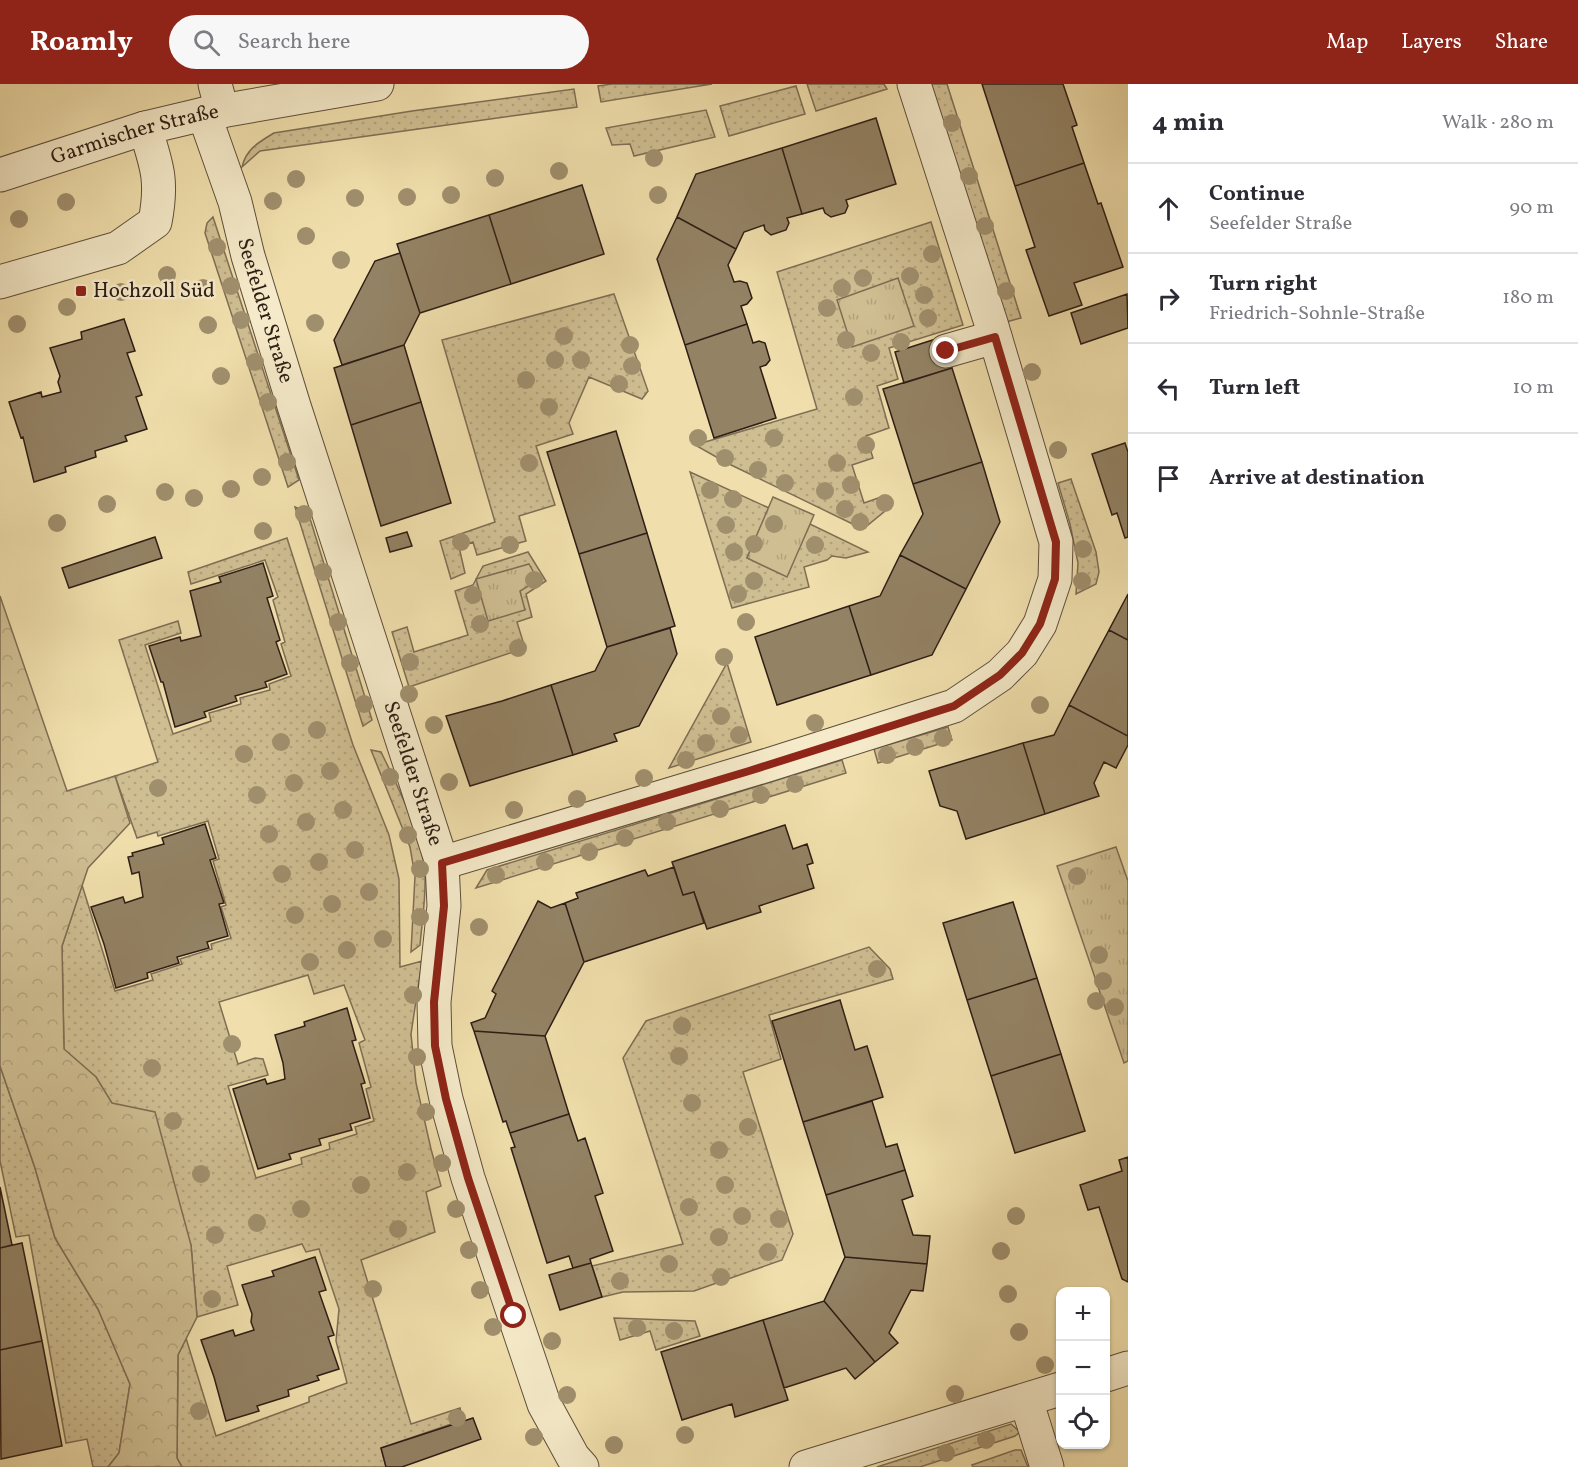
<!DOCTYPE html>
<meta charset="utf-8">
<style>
:root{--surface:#fff;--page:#f7f7f7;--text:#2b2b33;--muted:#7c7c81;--line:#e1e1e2;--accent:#8f2418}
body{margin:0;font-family:Vollkorn,serif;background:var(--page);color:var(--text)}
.controls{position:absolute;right:18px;bottom:18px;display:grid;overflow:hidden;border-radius:12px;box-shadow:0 2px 4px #0004}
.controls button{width:54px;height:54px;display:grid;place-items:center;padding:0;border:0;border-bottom:2px solid var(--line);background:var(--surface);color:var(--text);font:30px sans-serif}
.stop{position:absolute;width:18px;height:18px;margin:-14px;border:4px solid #8f2418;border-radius:50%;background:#fff}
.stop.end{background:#8f2418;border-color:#fff;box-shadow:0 2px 6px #0008}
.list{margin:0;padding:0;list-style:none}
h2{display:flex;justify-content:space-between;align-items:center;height:78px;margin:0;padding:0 24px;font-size:26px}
h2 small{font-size:20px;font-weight:400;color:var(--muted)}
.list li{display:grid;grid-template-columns:39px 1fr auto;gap:18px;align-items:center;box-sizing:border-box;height:90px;padding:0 24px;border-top:2px solid var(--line)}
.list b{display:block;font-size:22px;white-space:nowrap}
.list p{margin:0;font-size:20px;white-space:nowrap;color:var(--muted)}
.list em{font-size:20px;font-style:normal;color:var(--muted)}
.icon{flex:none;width:33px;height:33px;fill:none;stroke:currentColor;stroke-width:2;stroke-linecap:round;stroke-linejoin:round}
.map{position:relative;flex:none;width:1128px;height:1383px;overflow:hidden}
header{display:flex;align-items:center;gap:36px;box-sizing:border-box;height:84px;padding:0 30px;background:var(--accent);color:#fff}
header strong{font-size:28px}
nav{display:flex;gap:33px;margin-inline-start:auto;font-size:21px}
.search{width:420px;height:54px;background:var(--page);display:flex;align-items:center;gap:15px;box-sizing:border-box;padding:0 21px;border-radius:33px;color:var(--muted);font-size:22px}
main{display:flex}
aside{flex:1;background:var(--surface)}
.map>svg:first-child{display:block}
.grass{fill:url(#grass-dots);stroke:#7e6e54;stroke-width:1.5;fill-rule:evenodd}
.forest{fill:url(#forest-crowns);stroke:#7e6e54;stroke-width:1.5}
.park{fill:url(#park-tufts);stroke:#7e6e54;stroke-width:1.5}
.building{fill:#938264;stroke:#2e1e15;stroke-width:1.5}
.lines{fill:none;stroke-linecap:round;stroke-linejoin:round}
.minor-casing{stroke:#5e4e3b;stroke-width:35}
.minor{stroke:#f5eac9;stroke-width:33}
.tree{fill:#a08f6d}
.route{stroke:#8f2418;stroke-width:8}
.poi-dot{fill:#8f2418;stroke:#f5eac9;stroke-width:2}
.labels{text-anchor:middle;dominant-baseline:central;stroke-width:5;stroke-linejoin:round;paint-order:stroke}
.street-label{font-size:21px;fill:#2e1e15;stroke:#f5eac9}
.poi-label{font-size:21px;fill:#2e1e15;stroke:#f5eac9;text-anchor:start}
</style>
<header>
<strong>Roamly</strong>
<div class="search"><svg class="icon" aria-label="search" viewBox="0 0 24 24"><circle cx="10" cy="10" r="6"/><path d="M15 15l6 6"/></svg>Search here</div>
<nav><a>Map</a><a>Layers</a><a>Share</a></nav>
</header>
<main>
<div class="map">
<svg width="1128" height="1383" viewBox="0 0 1128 1383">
<defs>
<pattern id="grass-dots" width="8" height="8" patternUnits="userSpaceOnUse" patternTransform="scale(1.5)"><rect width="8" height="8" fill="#cfbe92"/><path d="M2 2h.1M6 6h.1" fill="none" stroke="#b2a37d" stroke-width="1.8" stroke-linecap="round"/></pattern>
<pattern id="forest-crowns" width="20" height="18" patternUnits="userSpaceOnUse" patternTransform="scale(1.5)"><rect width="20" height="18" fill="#cfbe92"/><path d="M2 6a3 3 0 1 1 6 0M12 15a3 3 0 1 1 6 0" fill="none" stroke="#b2a37d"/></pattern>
<pattern id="park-tufts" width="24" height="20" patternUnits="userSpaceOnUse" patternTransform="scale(1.5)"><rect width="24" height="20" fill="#cfbe92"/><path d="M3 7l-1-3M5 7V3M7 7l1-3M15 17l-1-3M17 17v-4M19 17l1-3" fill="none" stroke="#b2a37d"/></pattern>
</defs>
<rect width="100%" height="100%" fill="#f0dfac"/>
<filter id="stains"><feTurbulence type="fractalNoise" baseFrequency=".00333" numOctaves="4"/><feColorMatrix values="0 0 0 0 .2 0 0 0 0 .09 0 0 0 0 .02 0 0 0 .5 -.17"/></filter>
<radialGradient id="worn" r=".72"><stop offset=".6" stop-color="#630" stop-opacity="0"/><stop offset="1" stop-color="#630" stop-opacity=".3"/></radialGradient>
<path class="grass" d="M612,0H712L601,18L598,2Z
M807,0H884L887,5L816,27Z
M931,0H947L1021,234L1006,238Z
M796,2L805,30L729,52L720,22Z
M574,5L577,23L260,67L242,83C246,65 259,58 274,49L412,27Z
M706,26L715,53L634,72L630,60L612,61L606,44Z
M213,133L299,396L288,403L205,149L207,139Z
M931,138L963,241L889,264L898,295L877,302L889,344L866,352L873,374L852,381L864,419L884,412L890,423L863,445L727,379L695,361L817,325L777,188Z
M614,210L648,307L642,315L589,293L569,339L573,350L536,362L555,421L519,432L526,457L477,471L473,458L459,463L465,489L451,495L440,457L495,438L442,256Z
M690,388L769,424L747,474L786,492L810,440L868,468L846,474L832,472L827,476L804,483L809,503L732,524Z
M1071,395L1096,468L1099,488L1096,500L1076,510L1078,479L1070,440L1058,399Z
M295,423L308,428L372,636L363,642Z
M287,454L353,661L389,751L399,795L400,883L422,877L411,950L416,999L431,1065L441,1102L426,1108L435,1148L361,1176L411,1340L460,1324L463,1336L381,1364L386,1383H182L177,1374L178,1271L186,1254L216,1352L309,1318V1313L347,1299L336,1257L339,1225L319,1165L306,1168L302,1160L227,1182L238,1221L197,1233L191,1161L96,993L64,966L62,862L82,801L115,907L153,896L151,890L182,880L180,875L212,865L211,860L231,854L221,823L226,821L213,777L219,775L208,737L158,752L157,748L137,754L115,692L158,678L119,556L178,537L181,549L145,561L173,650L211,637L209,629L241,620L240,614L270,606L269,600L291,592L281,560L285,558L273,516L278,513L265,476L191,500L188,488ZM308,891L314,910L344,901L365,956L359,959L371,1003L366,1005L374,1037L355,1043L357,1050L329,1059L330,1065L301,1074L302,1080L256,1094L228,1002L268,991L263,975L255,974L238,980L219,918Z
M528,468L546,497L526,510L532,533L517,538L525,564L409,603L392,548L407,543L414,568L468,551L455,507L473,501L483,482Z
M727,579L751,658L669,684Z
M948,643L952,656L878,679L874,665Z
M371,666L381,668C398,703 423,752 425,791C426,814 422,838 420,861L411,868L415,792L410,763Z
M842,676L846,689L476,804L487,786Z
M869,863L890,885L893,895L769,931L781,975L743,988L793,1150L782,1176L694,1207L623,1208L602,1213L592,1182L683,1160L623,974L646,937Z
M0,982L35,1084L55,1154L98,1225L130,1300L119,1369L108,1383H93L87,1355L66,1359L29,1151L16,1153L0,1077Z
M614,1234L695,1237L700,1252L656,1266L650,1247L620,1256Z
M1011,1340L1020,1348L1015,1352L920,1383H877Z
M1015,1366H1021L1028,1383H973L972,1381Z"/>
<path class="forest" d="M0,512L67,707L115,692L130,739L88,784L62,862L64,965L96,993L112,1019L155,1028L191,1161L197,1233L178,1271L177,1374L182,1383H108L119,1369L130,1300L98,1225L55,1154L35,1084L0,982Z"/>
<path class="park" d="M898,194L914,242L852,263L837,216Z
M773,413L814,431L787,493L747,474Z
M529,480L538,496L520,507L525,526L488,537L476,495Z
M1116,763L1128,797V977L1124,979L1057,782Z"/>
<path class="building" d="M982,0H1063L1077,41L1072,43L1084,79L1015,102Z
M876,34L896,100L846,116L848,122L845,129L831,133L825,129L823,124L802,130L782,64Z
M782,64L802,130L787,134L789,139L786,146L771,151L765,146L764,141L744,148L736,165L677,133L696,90Z
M1084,79L1098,120L1101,119L1123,183L1074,199L1082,221L1049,232L1026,166L1035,163L1015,102Z
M582,101L604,170L511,200L489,131Z
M489,131L511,200L420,229L397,160Z
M677,133L736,165L728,181L734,198L740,197L747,199L752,214L747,220L741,222L747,240L685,261L657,175Z
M400,169L420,229L404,261L342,281L334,256L375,177Z
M1127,210L1128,244L1081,260L1071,229Z
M124,235L135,267L127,269L142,311L136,313L147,345L125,352L127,357L95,367L96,373L65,383L66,388L34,398L23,353L21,354L9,318L41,308L42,313L61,308L58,298L60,292L50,264L82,255L81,248Z
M747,240L753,259L759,257L765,259L770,276L766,281L760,283L776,334L714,354L685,261Z
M942,253L952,284L904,299L895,268Z
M404,261L421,318L351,341L334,284Z
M952,284L982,378L913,400L883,305Z
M421,318L451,419L381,442L351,341Z
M616,347L647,449L579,470L547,368Z
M1125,359L1128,368V453L1125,454L1117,429L1112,431L1092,370Z
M982,378L1000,438L966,505L900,471L923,430L913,400Z
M407,448L412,462L390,468L386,454Z
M647,449L675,542L607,563L579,470Z
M155,453L162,474L69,504L62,484Z
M900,471L966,505L932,571L871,591L849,522L880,512Z
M263,479L273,512L267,514L280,556L276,558L287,590L265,598L267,603L235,612L237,617L204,628L206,633L175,643L163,598H161L149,562L180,553L181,557L201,552L190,507L221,498L219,493Z
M1128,510V556L1109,546Z
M849,522L871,591L777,621L755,553Z
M670,544L677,570L639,642L614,650L617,657L573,671L551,601L595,587L607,563Z
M1109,546L1128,556V652L1069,621Z
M551,601L573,671L470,702L446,632L502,617Z
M1069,621L1128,652V661L1116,684L1104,678L1094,699L1099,712L1045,730L1023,659L1054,651Z
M1023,659L1045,730L966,755L957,727L940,722L929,687Z
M205,740L216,774L210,776L224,819L219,820L228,852L207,858L209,864L177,873L179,879L147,889L148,894L116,904L104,860L91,823L123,813L125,819L143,813L139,788L132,790L128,773L133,772L132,769L164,760L162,754Z
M785,741L793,765L807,760L813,779L807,781L814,804L759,822L761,828L707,845L694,808L683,811L672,778Z
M674,783L683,811L694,808L704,839L584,878L565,819L578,814L576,809L645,786L648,792Z
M538,817L551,824L565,819L584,878L545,952L474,947L471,939L485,934L496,910L492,907Z
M1013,818L1037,894L967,916L943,839Z
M1037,894L1061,970L991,992L967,916Z
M840,916L855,966L867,962L883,1013L803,1038L772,937Z
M347,924L356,956L352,957L365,999L361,1000L370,1034L350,1040L352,1046L319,1055L321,1061L289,1070L291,1075L258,1085L233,1005L265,995L267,1000L285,995L283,979L275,951L305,942L304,938Z
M474,947L545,952L569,1030L510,1049L506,1037L503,1038Z
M1061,970L1085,1047L1015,1069L991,992Z
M872,1017L886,1063L897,1060L905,1086L826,1111L803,1038Z
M569,1030L578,1057L585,1054L603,1109L595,1112L613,1167L590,1175L591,1179L573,1184L569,1172L547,1179L511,1064L515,1063L510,1049Z
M1128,1073V1198L1122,1195L1099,1123L1088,1126L1080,1101L1122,1087L1119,1076Z
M905,1086L913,1112L902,1116L913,1151L930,1152L927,1180L845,1173L826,1111Z
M0,1103L12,1161L0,1164Z
M22,1159L42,1257L0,1266V1164Z
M315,1173L326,1206L319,1208L334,1251L328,1253L339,1285L317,1292L319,1296L288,1306L289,1312L257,1322L259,1327L226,1337L214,1293L201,1256L233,1246L235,1252L254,1246L251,1238L252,1230L242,1201L274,1192L272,1187Z
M845,1173L927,1180L923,1207L911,1206L889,1249L898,1259L875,1278L824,1217Z
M591,1179L602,1213L560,1226L549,1191Z
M824,1217L875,1278L855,1295L846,1284L784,1304L763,1236Z
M763,1236L788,1316L735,1333L732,1320L682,1336L661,1268Z
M42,1257L62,1362L1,1375L0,1266Z
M473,1334L481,1355L402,1383H386L381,1364Z"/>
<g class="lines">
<defs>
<g id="minor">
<path d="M215,0L222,27"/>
<path id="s1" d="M204,30L235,118L248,172L294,322L442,779L444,822L434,918L435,962L446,1015L468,1094L544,1320L573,1373L582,1383"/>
<path id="s2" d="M0,91L145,44L204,30L377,0"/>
<path d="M0,198L118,164L155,138C163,97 157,82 145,44"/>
<path d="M946,267L995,253"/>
<path d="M442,779L771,680L954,622L1000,591L1022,569L1040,540L1055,495L1056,458L991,239L914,0"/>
<path d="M1106,1291L1128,1284"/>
<path d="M1026,1316L1047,1383"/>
<path d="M806,1383L1060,1305"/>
</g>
</defs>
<use href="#minor" class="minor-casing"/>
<use href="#minor" class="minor"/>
</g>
<g class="tree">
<circle cx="952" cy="39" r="9"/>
<circle cx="654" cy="74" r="9"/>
<circle cx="559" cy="87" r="9"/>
<circle cx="969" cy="92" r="9"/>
<circle cx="495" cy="94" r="9"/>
<circle cx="296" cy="95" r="9"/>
<circle cx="451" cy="111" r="9"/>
<circle cx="658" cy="111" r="9"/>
<circle cx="407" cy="113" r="9"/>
<circle cx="355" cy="114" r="9"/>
<circle cx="273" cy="117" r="9"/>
<circle cx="66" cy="118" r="9"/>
<circle cx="19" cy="135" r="9"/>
<circle cx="985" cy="142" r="9"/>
<circle cx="306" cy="152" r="9"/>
<circle cx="217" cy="163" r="9"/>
<circle cx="932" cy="170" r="9"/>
<circle cx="341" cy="176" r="9"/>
<circle cx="167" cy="191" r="9"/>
<circle cx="910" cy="192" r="9"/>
<circle cx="863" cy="194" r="9"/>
<circle cx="231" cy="202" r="9"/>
<circle cx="203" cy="204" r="9"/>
<circle cx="842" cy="204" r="9"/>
<circle cx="1006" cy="207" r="9"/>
<circle cx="121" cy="208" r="9"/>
<circle cx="924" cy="211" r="9"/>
<circle cx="67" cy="223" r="9"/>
<circle cx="827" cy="224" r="9"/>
<circle cx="928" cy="234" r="9"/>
<circle cx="241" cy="236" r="9"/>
<circle cx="315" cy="239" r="9"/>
<circle cx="17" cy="240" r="9"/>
<circle cx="208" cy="241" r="9"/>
<circle cx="564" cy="252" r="9"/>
<circle cx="846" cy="256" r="9"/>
<circle cx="901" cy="258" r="9"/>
<circle cx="630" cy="261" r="9"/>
<circle cx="871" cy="269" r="9"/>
<circle cx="555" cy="276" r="9"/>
<circle cx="581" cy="276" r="9"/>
<circle cx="255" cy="278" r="9"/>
<circle cx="632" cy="282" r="9"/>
<circle cx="1032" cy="288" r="9"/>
<circle cx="221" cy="292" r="9"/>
<circle cx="526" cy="296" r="9"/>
<circle cx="619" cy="300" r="9"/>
<circle cx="854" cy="313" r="9"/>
<circle cx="268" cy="318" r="9"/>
<circle cx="549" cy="323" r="9"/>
<circle cx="698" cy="354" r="9"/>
<circle cx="774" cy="354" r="9"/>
<circle cx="866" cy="361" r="9"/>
<circle cx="1058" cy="366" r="9"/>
<circle cx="725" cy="374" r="9"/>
<circle cx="287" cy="378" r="9"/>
<circle cx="529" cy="379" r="9"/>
<circle cx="837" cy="379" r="9"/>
<circle cx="758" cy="386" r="9"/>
<circle cx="262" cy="393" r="9"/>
<circle cx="785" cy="399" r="9"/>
<circle cx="851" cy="401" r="9"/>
<circle cx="231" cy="405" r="9"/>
<circle cx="710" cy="406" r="9"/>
<circle cx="825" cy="407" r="9"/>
<circle cx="165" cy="408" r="9"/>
<circle cx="194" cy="414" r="9"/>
<circle cx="733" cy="415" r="9"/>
<circle cx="885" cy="419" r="9"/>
<circle cx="107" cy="420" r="9"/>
<circle cx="845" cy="425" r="9"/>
<circle cx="304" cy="430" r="9"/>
<circle cx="860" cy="438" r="9"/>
<circle cx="57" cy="439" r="9"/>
<circle cx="774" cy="440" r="9"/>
<circle cx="726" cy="441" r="9"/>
<circle cx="263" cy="447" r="9"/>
<circle cx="461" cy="458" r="9"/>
<circle cx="754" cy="460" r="9"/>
<circle cx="510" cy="461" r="9"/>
<circle cx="815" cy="461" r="9"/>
<circle cx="1083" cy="465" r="9"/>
<circle cx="734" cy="468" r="9"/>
<circle cx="323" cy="488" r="9"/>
<circle cx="534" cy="496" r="9"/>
<circle cx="754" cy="497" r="9"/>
<circle cx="1082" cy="497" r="9"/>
<circle cx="738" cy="510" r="9"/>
<circle cx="473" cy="511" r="9"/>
<circle cx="338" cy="538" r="9"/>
<circle cx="746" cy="538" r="9"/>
<circle cx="480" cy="540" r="9"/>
<circle cx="518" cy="564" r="9"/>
<circle cx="724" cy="573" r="9"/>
<circle cx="410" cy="578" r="9"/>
<circle cx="350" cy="579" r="9"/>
<circle cx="409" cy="610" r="9"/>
<circle cx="364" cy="620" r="9"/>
<circle cx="1040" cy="621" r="9"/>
<circle cx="721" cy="632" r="9"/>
<circle cx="815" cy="639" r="9"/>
<circle cx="434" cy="641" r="9"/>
<circle cx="317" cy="646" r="9"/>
<circle cx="739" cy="651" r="9"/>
<circle cx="943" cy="654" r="9"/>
<circle cx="281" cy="658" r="9"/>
<circle cx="706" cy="659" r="9"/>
<circle cx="915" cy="663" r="9"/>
<circle cx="244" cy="670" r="9"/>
<circle cx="887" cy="671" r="9"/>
<circle cx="686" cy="676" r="9"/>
<circle cx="330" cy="687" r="9"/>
<circle cx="390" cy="693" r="9"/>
<circle cx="644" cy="694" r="9"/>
<circle cx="449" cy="698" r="9"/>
<circle cx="294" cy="699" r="9"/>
<circle cx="795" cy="700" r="9"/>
<circle cx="158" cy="704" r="9"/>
<circle cx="257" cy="711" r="9"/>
<circle cx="761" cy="711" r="9"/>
<circle cx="577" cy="715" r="9"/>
<circle cx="720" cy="725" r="9"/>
<circle cx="343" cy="726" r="9"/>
<circle cx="514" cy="726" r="9"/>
<circle cx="306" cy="738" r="9"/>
<circle cx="667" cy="738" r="9"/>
<circle cx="269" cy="750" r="9"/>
<circle cx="408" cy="751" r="9"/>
<circle cx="625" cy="754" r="9"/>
<circle cx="355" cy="766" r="9"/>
<circle cx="589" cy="768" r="9"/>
<circle cx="319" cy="778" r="9"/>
<circle cx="545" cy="778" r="9"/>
<circle cx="420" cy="785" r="9"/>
<circle cx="282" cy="790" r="9"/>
<circle cx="496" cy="791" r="9"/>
<circle cx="1077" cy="792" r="9"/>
<circle cx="369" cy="808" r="9"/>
<circle cx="332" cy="820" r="9"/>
<circle cx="295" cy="831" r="9"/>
<circle cx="420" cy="833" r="9"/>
<circle cx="479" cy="843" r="9"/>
<circle cx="383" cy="855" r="9"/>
<circle cx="347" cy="866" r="9"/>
<circle cx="1099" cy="871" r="9"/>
<circle cx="310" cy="878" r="9"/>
<circle cx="877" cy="885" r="9"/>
<circle cx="1103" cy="897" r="9"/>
<circle cx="413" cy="911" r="9"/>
<circle cx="1096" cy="917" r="9"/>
<circle cx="1115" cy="923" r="9"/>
<circle cx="682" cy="942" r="9"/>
<circle cx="232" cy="960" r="9"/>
<circle cx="679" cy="972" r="9"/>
<circle cx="417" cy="973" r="9"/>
<circle cx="152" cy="984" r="9"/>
<circle cx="692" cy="1019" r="9"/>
<circle cx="426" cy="1028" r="9"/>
<circle cx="173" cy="1037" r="9"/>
<circle cx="748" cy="1043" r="9"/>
<circle cx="719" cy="1066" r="9"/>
<circle cx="442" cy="1079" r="9"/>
<circle cx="407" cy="1088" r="9"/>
<circle cx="201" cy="1090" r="9"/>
<circle cx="361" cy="1101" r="9"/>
<circle cx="725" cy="1101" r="9"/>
<circle cx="689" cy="1123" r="9"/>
<circle cx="301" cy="1125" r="9"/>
<circle cx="456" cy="1125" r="9"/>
<circle cx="742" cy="1132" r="9"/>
<circle cx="1016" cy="1132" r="9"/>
<circle cx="779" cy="1135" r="9"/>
<circle cx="257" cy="1139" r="9"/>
<circle cx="398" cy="1145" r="9"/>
<circle cx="215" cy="1151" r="9"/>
<circle cx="719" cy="1153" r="9"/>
<circle cx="469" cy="1166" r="9"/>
<circle cx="1001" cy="1167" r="9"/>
<circle cx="768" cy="1168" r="9"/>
<circle cx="669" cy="1180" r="9"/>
<circle cx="721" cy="1193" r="9"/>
<circle cx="620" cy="1197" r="9"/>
<circle cx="373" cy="1205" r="9"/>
<circle cx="480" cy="1206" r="9"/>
<circle cx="1008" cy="1210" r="9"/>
<circle cx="212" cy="1215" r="9"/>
<circle cx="493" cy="1243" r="9"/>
<circle cx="637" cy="1244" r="9"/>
<circle cx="674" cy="1247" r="9"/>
<circle cx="1019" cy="1248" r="9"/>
<circle cx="552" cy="1257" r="9"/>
<circle cx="1045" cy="1281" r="9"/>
<circle cx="955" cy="1310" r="9"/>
<circle cx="567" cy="1311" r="9"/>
<circle cx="199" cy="1327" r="9"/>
<circle cx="457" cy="1334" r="9"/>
<circle cx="685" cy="1351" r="9"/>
<circle cx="534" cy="1353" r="9"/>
<circle cx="986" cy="1356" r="9"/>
<circle cx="614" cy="1361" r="9"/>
<circle cx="946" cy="1369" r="9"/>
</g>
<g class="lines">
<path class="route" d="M514,1232L468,1094L446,1015L435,962L434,918L444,822L442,779L749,687L954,622L1000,591L1022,569L1040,540L1055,495L1056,458L995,253L946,267"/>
</g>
<rect class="poi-dot" x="75" y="201" width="12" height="12" rx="3"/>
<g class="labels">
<g class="street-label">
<text stroke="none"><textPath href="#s2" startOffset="141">Garmischer Straße</textPath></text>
<text stroke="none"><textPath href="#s1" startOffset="206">Seefelder Straße</textPath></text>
<text stroke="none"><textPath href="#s1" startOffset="692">Seefelder Straße</textPath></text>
</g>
<g class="poi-label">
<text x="93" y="207">Hochzoll Süd</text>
</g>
</g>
<rect width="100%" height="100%" filter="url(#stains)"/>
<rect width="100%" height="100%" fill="url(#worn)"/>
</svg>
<div class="controls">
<button>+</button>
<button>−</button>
<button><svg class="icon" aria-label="locate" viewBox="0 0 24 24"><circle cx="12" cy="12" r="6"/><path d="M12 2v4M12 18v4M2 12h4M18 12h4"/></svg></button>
</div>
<div class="stop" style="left:514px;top:1232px"></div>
<div class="stop end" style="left:946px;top:267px"></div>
</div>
<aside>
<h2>4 min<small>Walk · 280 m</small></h2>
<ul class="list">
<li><svg class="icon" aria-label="ahead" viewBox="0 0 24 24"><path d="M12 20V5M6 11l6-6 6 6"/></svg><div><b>Continue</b><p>Seefelder Straße</p></div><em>90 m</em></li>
<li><svg class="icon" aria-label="right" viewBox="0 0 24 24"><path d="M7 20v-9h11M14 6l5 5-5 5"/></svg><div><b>Turn right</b><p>Friedrich-Sohnle-Straße</p></div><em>180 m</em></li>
<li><svg class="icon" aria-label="left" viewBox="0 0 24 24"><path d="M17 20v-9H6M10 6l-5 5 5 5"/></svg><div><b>Turn left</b></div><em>10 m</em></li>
<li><svg class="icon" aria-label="arrive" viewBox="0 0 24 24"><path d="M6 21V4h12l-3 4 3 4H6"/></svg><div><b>Arrive at destination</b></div></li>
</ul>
</aside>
</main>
